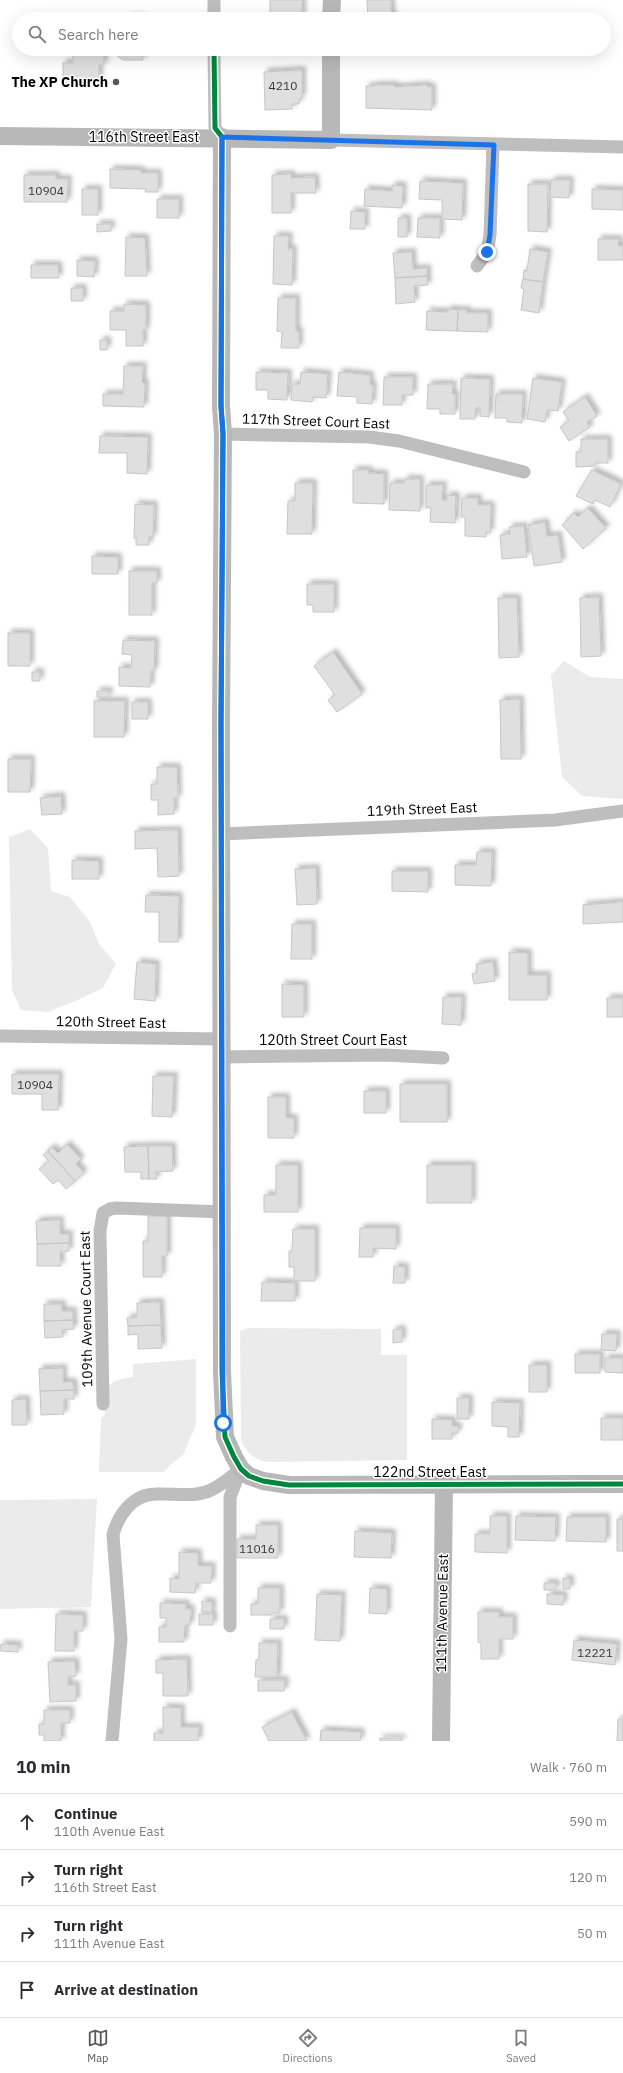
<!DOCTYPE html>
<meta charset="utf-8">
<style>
:root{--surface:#fff;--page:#f7f7f7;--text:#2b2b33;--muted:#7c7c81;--line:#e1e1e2;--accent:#595959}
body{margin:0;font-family:"IBM Plex Sans",sans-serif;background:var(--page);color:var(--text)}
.stop{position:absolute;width:12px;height:12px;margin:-9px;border:3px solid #1a73e8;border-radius:50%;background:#fff}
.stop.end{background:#1a73e8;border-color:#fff;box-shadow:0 1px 4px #0008}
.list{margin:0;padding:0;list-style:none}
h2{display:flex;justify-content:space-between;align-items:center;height:52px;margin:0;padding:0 16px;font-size:17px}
h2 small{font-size:13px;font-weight:400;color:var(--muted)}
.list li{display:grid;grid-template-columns:26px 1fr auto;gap:12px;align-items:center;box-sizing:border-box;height:56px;padding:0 16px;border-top:1px solid var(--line)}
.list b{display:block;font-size:15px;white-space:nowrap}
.list p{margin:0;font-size:13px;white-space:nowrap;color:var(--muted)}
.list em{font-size:13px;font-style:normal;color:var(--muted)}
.icon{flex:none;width:22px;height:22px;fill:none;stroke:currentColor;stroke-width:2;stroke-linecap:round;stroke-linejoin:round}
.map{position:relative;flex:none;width:623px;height:1741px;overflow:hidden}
.search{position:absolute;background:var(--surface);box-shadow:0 4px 16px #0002;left:12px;right:12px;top:12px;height:44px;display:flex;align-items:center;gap:10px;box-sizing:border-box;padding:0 14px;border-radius:22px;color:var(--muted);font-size:15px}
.sheet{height:276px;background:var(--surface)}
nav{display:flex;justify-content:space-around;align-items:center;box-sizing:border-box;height:56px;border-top:1px solid var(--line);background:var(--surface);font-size:11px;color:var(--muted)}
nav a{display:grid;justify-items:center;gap:2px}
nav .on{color:var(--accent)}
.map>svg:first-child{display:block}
.green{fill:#ebebeb}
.building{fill:#dfdfdf;stroke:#c6c6c6;filter:url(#shadow)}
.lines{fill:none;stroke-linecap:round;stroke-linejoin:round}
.street{stroke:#bebebe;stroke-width:13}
.secondary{stroke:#b8b8b8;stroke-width:18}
.cycleway-casing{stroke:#fff;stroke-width:8}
.cycleway{stroke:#00873e;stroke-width:5}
.route{stroke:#1a73e8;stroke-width:5}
.poi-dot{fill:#595959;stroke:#fff;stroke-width:1.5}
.labels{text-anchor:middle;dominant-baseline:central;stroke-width:3;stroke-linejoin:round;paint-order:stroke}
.number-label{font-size:12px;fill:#383838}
.poi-label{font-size:14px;font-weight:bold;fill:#000;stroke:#fff;text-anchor:end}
.street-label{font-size:14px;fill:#000;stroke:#fff}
</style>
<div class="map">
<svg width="623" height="1741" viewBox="0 0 623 1741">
<defs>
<filter id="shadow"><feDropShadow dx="3.5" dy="-3.5" stdDeviation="2" flood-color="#0004"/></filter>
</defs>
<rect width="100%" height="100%" fill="#fff"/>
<path class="green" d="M564,661L590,677L623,679V799L582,796L562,777L551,675Z
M30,829L48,848L51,891L70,897L90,922L99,944L116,964L103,988L80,999L48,1012L21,1010L12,990L9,837Z
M248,1328L381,1329V1355H407V1460L267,1462C255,1460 244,1451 241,1439L240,1331Z
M196,1359V1425L183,1455L170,1465L164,1472H99L101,1418L105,1415C105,1388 105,1380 133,1377V1364Z
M97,1499L91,1607L0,1609V1500Z"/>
<path class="building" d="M270,0H302V19H270Z
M367,0H391V14H393V19H368Z
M130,17H141V19H130Z
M73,49H104V65H99V83L63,84V63H73Z
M115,49H142L143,60H123L117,56Z
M302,70V98H299V104H292V109L265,110L264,72Z
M375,85H394V87L427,85V87H432V110L366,108V86H375Z
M110,169L141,170V173H158V192H145L146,189L110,188Z
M291,174V178L315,177L316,193H291V213H272V175Z
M24,175H56V179H68L67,202H24Z
M551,180H570L569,198L550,197Z
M420,181L463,183L462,220L442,219V200L419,199Z
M528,184H548L547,232L528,231Z
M392,185L403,186L402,208L364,206L365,189L392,191Z
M82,189H98V215H82Z
M592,189L623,190V210L592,209Z
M157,199H179V218H157Z
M351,211L365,212V229H350Z
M398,218H407V237H398Z
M418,218H440V238L417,237Z
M97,224H111V231L97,232Z
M274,236H289L288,249H293L292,285L273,284Z
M126,237L145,238L147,276H125Z
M598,239H619L618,246H623V260H598Z
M530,249L548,252L543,282L523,279L524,270L527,271Z
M412,252L413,269L427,268V276L395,278L393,253Z
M77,260L95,261L94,277L77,276Z
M31,265H58L59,278H31Z
M427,276L428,285L414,286L415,302L396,304L395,278Z
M523,279L543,282L539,313L521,310L524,289L521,288Z
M71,288H83V301H71Z
M278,298H296V331H299V348H281L282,332L277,331Z
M124,304L146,305V330H143V346H126V330H110V311H124Z
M448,309L458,310L457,331L426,330L427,311L448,312Z
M458,310H467V313H488V332L457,331Z
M100,340H107V350H100Z
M124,366H143L142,382L145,383L144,407L103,406V394H123Z
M256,372L288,373L287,400L268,399V390H256Z
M301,372L328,374L326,398L313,397L312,402L291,400L292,384H300Z
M339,372L370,375V385H373L372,404L357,403V397L337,396Z
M384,377H413V395H402V405H383Z
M461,378L490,379L489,417L480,416V408H476L475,419H460Z
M533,378L562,382L558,411L547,410L545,422L527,419Z
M428,384H453L452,394H455V414H440V409H427Z
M496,394H523L522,423L507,422V418H495Z
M585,397L597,416L587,422L590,427L569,441L560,427L569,421L563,412Z
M100,436L148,437L147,474L127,473V453H99Z
M581,439H608V463H595V466L576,467V452H581Z
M353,470H369L368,473L384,474V504L353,503Z
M592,470L621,484L610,507L595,500L593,504L576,496Z
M405,479H420V511L389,510L390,483H404Z
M295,483H313L312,534H287L288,501H295Z
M426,485H443L442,500H447V495L456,496L455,523L430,522L431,508H426Z
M462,498H478V505H491L490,533L486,532V537L465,536V517H461Z
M135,504L154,505L153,537H149V545H136V538H134Z
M588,508L606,528L583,549L562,525L574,513L578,517Z
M545,522L547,536L558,535L562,562L534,566L528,525Z
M524,526L527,557L502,559L500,535L510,534L509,527Z
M92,556L118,557V574H92Z
M129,571H157V583H152V615H129Z
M307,584H334V612H313V605H307Z
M599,597L601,656L581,657L580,598Z
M498,598H517L519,657L499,658Z
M8,633H30V666H8Z
M123,640L155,641L154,671H151L150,687L119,686V667L131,668L132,655L122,654Z
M333,652L362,694L337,712L328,700L335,695L314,666Z
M32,672H40V681H32Z
M97,691H109V697H97Z
M520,699L521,759H501L500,700Z
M94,701H125L124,737H94Z
M132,702H148V719H132Z
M8,759H31L30,792H8Z
M157,767H177L178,798H174V814L158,815V800H151V784H157Z
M61,796L62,814L42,815L40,798Z
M178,830L179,876L158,877L157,848L135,849V831Z
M477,852H492L491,886L455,885V865H476Z
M72,860L99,861V879H72Z
M316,868L317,904L297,905L295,869Z
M392,871H428V892L392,891Z
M146,895L179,896L178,942H159V912H145Z
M623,902V922L583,924V905Z
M292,924H312V959H291Z
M509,952L528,953V975H547V1000H509Z
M137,962L156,964L155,1001L134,999Z
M493,962L495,981L474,984L472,974L477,973L476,964Z
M282,984L304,985V1017H282Z
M443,997H462L461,1025L442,1024Z
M607,998H623V1017H607Z
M12,1074H59L58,1110H42V1094H12Z
M153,1076H174L172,1117L152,1116Z
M400,1084H447V1122H400Z
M364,1091H386V1113H364Z
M268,1097H286V1118H294V1138H268Z
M67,1144L81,1159L76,1164L84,1173L75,1181L48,1151L52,1147L58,1153Z
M148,1146H172L173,1171L156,1172L157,1179H149Z
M148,1146L149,1179H141V1172H125L124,1147Z
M48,1151L75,1181L66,1189L58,1180L53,1184L39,1169L49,1161L43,1155Z
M276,1165H298V1212H264V1195H276Z
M427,1165H472V1203H427Z
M148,1216H167V1256H162V1277H143V1241H148Z
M60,1220V1234H69V1243L37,1244L36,1221Z
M360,1228H396V1249L373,1248V1257H359Z
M293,1229H315V1281H294V1267H289V1251H292Z
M69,1243V1251L60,1252L61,1266H37V1244Z
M394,1266L405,1267V1283H393Z
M262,1282L295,1283V1301H261Z
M160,1302L161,1325L128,1326L127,1318L137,1317V1303Z
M44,1304H62V1311H73V1320L44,1321Z
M73,1320L74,1329L62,1330L63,1337L45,1338L44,1321Z
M161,1325L162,1348L138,1349V1334L128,1335V1326Z
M402,1329V1342L393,1343V1330Z
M602,1334H617L616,1351L601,1350Z
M575,1354H600V1373H575Z
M605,1358H623V1373L605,1372Z
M529,1365H547V1392H529Z
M63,1368V1382H73L74,1390L40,1391L39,1369Z
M74,1390V1399H64V1414L41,1415L40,1391Z
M457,1398H469V1419H457Z
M26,1399L27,1425H12V1400Z
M492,1402L520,1403L519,1437H508V1427L492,1426Z
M601,1418H623V1440H601Z
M432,1419L452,1420V1426H458V1433H452V1439H432Z
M490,1516H507V1553L475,1552V1534H490Z
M516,1516L556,1517L555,1541L515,1540Z
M567,1517H606V1542L566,1541Z
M617,1519H623V1551H617Z
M256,1525H278V1558H237V1539H256Z
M355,1531L392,1533L391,1558L354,1557Z
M179,1552L198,1553V1566H212L211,1583H196L195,1593L170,1592V1578L179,1579Z
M563,1578L570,1579V1589H563Z
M544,1583H556V1590H544Z
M258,1588H280V1613H272V1615H251V1604H258Z
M370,1588L387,1589V1614L369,1613Z
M317,1594L342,1595L340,1641L315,1640Z
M547,1594L564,1595L563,1605L547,1604Z
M202,1601L212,1602V1612H202Z
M160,1603L186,1604V1609H191L190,1625H185L184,1642H159V1627H166V1618H160Z
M478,1612H499V1617H513V1639H499V1659H481V1643L478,1642Z
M56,1614L83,1615V1631H74V1651H55Z
M199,1614H213V1625H199Z
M270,1619H284V1629H270Z
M574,1640L617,1644L615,1665L572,1660Z
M259,1643H278L277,1677H255L256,1660H259Z
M1,1644L18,1645V1652L0,1651Z
M187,1659L188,1696H163V1673H156V1660Z
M75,1661L76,1676L68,1677V1685H76V1701L50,1702L48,1662Z
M258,1680H285L284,1691H258Z
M163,1707L181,1708V1727H199L198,1741H154V1733H163Z
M44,1710H70V1723H61V1741H44V1735H39V1724H44Z
M292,1712L307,1741H269L262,1727Z
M618,1719H623V1741H617Z
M321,1730L361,1732L360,1741H320Z
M380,1738H402V1741H380Z"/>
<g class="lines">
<path class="street" d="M214,19V0
M214,49L215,128L222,137
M331,140L623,147
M477,266L487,252L490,235L493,145
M223,434L369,437L399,441L524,472
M221,834L555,820L623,811
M0,1036L222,1039
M222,1057L385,1055L443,1058
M103,1404L100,1231L103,1213L110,1209L117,1208L223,1212
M230,1626V1497L241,1469
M112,1741L121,1639L113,1535C118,1515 133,1494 156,1494C174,1493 194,1498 211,1490C222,1485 232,1476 241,1469"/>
<path class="secondary" d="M331,19L332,0
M0,136L331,140V49
M222,137L221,406L223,434L221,724L222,1371L225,1437L234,1457L241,1469L249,1476L263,1481L289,1485L623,1484
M441,1741L444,1484"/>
<defs>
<path id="cycleway" d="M214,49L215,128L222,137L221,406L223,434L221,724L222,1371L225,1437L234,1457L241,1469L249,1476L263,1481L289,1485L623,1484"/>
</defs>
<use href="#cycleway" class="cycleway-casing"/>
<use href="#cycleway" class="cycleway"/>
</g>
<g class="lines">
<path class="route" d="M223,1423L221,724L223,434L221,406L222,137L494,145L490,235L487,252"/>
</g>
<circle class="poi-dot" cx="116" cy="82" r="4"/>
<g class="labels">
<g class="number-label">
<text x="283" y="85">4210</text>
<text x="46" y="190">10904</text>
<text x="35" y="1084">10904</text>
<text x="257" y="1548">11016</text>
<text x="595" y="1652">12221</text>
</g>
<g class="poi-label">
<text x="108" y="82">The XP Church</text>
</g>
<g class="street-label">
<text x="144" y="137">116th Street East</text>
<text transform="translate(316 421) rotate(2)">117th Street Court East</text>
<text transform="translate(422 809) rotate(-2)">119th Street East</text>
<text transform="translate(111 1022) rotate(1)">120th Street East</text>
<text x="333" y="1040">120th Street Court East</text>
<text transform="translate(86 1309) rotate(-91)">109th Avenue Court East</text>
<text x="430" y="1472">122nd Street East</text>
<text transform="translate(442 1613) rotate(-89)">111th Avenue East</text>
</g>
</g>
</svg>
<div class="stop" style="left:223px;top:1423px"></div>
<div class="stop end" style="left:487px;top:252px"></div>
<div class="search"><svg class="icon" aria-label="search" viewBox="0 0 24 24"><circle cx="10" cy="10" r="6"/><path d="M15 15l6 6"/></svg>Search here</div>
</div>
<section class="sheet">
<h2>10 min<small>Walk · 760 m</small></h2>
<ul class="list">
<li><svg class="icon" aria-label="ahead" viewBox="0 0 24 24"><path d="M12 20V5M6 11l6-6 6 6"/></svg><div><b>Continue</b><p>110th Avenue East</p></div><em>590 m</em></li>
<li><svg class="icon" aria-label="right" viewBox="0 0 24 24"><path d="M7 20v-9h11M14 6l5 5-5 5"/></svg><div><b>Turn right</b><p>116th Street East</p></div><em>120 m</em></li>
<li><svg class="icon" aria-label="right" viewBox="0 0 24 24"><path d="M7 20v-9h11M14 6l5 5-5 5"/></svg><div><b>Turn right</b><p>111th Avenue East</p></div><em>50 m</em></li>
<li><svg class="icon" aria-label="arrive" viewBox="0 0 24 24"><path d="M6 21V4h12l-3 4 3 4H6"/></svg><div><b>Arrive at destination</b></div></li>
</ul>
</section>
<nav>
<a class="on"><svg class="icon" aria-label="map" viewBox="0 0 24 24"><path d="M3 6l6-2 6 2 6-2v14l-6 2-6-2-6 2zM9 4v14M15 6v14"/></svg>Map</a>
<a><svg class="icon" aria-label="directions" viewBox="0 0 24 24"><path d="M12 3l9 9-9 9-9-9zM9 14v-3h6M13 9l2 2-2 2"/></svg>Directions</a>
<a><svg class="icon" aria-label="saved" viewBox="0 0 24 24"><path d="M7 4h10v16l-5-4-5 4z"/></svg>Saved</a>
</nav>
